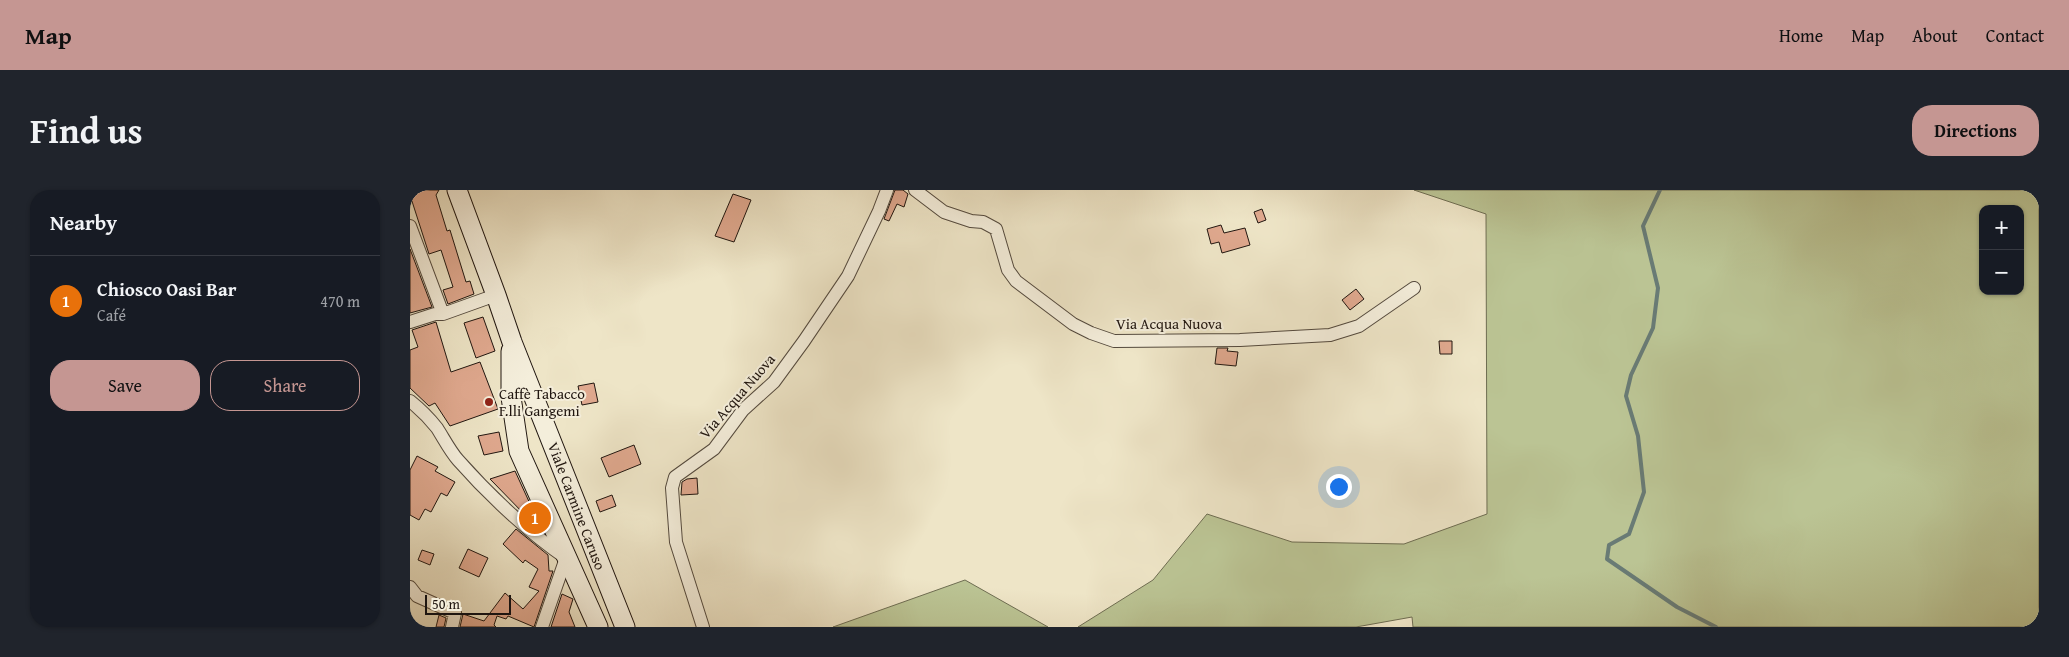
<!DOCTYPE html>
<meta charset="utf-8">
<style>
:root{--surface:#171b24;--page:#20242c;--text:#f1f3f6;--muted:#9ea1a6;--line:#363941;--accent:#c59692}
body{margin:0;font-family:"Gentium Book Plus",serif;background:var(--page);color:var(--text)}
.controls{position:absolute;right:15px;top:15px;display:grid;overflow:hidden;border-radius:10px;box-shadow:0 1px 4px #0004}
.controls button{width:45px;height:45px;display:grid;place-items:center;padding:0;border:0;border-bottom:1px solid var(--line);background:var(--surface);color:var(--text);font:25px sans-serif}
.scale{position:absolute;left:15px;bottom:12px;width:86px;box-sizing:border-box;padding-left:5px;border:2px solid #201610;border-top:0;font-size:14px;line-height:18px;white-space:nowrap;color:#201610;-webkit-text-stroke:4px #f4eedb;paint-order:stroke}
.you{position:absolute;left:928px;top:296px;width:18px;height:18px;margin:-12px;border:4px solid #fff;border-radius:50%;background:#1a73e8;box-shadow:0 0 0 8px #1a73e833}
.badge{display:grid;place-items:center;width:32px;height:32px;border-radius:50%;background:var(--accent);color:#fff;font-size:16px;font-weight:700}
.pin{position:absolute;translate:-50% -50%;border:2px solid #fff;box-shadow:0 1px 5px #0006}
.list{margin:0;padding:0;list-style:none}
h2{display:flex;justify-content:space-between;align-items:center;height:65px;margin:0;padding:0 20px;font-size:21px}
h2 small{font-size:16px;font-weight:400;color:var(--muted)}
.list li{display:grid;grid-template-columns:32px 1fr auto;gap:15px;align-items:center;box-sizing:border-box;height:90px;padding:0 20px;border-top:1px solid var(--line)}
.list b{display:block;font-size:19px;white-space:nowrap}
.list p{margin:0;font-size:16px;white-space:nowrap;color:var(--muted)}
.list em{font-size:16px;font-style:normal;color:var(--muted)}
.actions{display:flex;gap:10px;padding:15px 20px}
.actions a{flex:1;padding:11px 0;border:1px solid var(--accent);border-radius:20px;text-align:center;font-size:18px;color:var(--accent)}
.actions .main{background:var(--accent);color:#111}
.map{position:relative;flex:none;width:1629px;height:437px;overflow:hidden;border-radius:20px}
header{display:flex;align-items:center;gap:30px;box-sizing:border-box;height:70px;padding:0 25px;background:var(--accent);color:#111}
header strong{font-size:24px}
nav{display:flex;gap:28px;margin-inline-start:auto;font-size:18px}
.intro{display:flex;align-items:center;justify-content:space-between;box-sizing:border-box;height:120px;padding:0 30px}
h1{margin:0;font-size:35px}
.button{padding:12px 22px;border-radius:20px;background:var(--accent);color:#111;font-size:18px;font-weight:700}
main{display:flex;gap:30px;padding:0 30px}
aside{flex:1;background:var(--surface);border-radius:20px;box-shadow:0 1px 4px #0004}
.map>svg:first-child{display:block}
.green{fill:#bbc494;stroke:#6e6d52;fill-rule:evenodd}
.lines{fill:none;stroke-linecap:round;stroke-linejoin:round}
.stream{stroke:#697b75;stroke-width:4}
.building{fill:#e0a98f;stroke:#201610}
.street-casing{stroke:#544a3e;stroke-width:14}
.secondary-casing{stroke:#201610;stroke-width:21}
.street{stroke:#f4eedb;stroke-width:12}
.secondary{stroke:#f4eedb;stroke-width:19}
.poi-dot{fill:#8f2418;stroke:#f4eedb;stroke-width:2}
.labels{text-anchor:middle;dominant-baseline:central;stroke-width:4;stroke-linejoin:round;paint-order:stroke}
.street-label{font-size:15px;fill:#201610;stroke:#f4eedb}
.poi-label{font-size:15px;fill:#201610;stroke:#f4eedb;text-anchor:start}
</style>
<header>
<strong>Map</strong>
<nav><a>Home</a><a>Map</a><a>About</a><a>Contact</a></nav>
</header>
<div class="intro"><h1>Find us</h1><a class="button">Directions</a></div>
<main>
<aside>
<h2>Nearby<small></small></h2>
<ul class="list">
<li><span class="badge" style="background:#e8710a">1</span><div><b>Chiosco Oasi Bar</b><p>Café</p></div><em>470 m</em></li>
</ul>
<div class="actions"><a class="main">Save</a><a>Share</a></div>
</aside>
<div class="map">
<svg width="1629" height="437" viewBox="0 0 1629 437">
<rect width="100%" height="100%" fill="#eee5c7"/>
<filter id="stains"><feTurbulence type="fractalNoise" baseFrequency=".004" numOctaves="4"/><feColorMatrix values="0 0 0 0 .2 0 0 0 0 .09 0 0 0 0 .02 0 0 0 .5 -.17"/></filter>
<radialGradient id="worn" r=".72"><stop offset=".6" stop-color="#630" stop-opacity="0"/><stop offset="1" stop-color="#630" stop-opacity=".3"/></radialGradient>
<path class="green" d="M1004,0H1629V437H1003L1002,427L946,437H668L743,390L797,324L882,352L994,354L1077,324L1076,24ZM1573,19H1610V101H1573Z
M555,390L638,437H423Z"/>
<g class="lines">
<path class="stream" d="M1250,0L1233,36L1248,98L1243,138L1221,185L1216,206L1228,246L1234,302L1219,344L1199,355L1197,369L1267,417L1306,437"/>
</g>
<path class="building" d="M0,0H29L26,5L37,41L40,40L56,92L60,91L64,104L38,114L33,100L43,97L31,60L19,64L0,5Z
M485,0H493L498,4L494,17L487,14L479,31L474,29Z
M323,4L341,10L324,52L305,46Z
M852,19L856,30L848,33L844,22Z
M811,35L814,43L835,38L840,55L812,63L809,52L801,54L797,39Z
M0,59L22,117L0,123Z
M946,99L954,109L940,120L932,110Z
M73,127L85,161L66,168L54,133Z
M26,132L41,182L70,172L88,219L40,236L25,213L19,216L0,198V160L8,157L2,140Z
M1029,151H1042V164H1030Z
M807,158H818L817,161L828,162L826,176L805,174Z
M184,193L188,212L172,215L168,196Z
M89,242L93,261L74,265L68,246Z
M224,255L231,274L199,287L191,268Z
M7,266L28,277L25,281L45,292L37,306L31,303L21,322L15,319L9,330L0,325V280Z
M105,281L116,305L132,340L117,327L80,289Z
M287,288L288,304L271,305L272,292L277,289Z
M202,305L206,316L190,322L186,311Z
M106,339L138,365L139,381H143L124,437L98,426L96,429L87,426L84,435L86,437H50L53,424L74,431L95,403L113,419L129,401L119,397L128,379L115,370L113,373L93,354Z
M58,359L78,368L69,387L49,378Z
M12,360L24,364L20,375L8,370Z
M152,404L163,409L159,422L165,437H141Z
M29,425L36,428L34,437H26Z"/>
<g class="lines">
<defs>
<path id="street" d="M505,0L534,22L561,31L573,32L586,39L598,80L606,91L663,134L681,143L704,151L830,150L920,145L949,136L1004,98
M0,36L33,124
M0,132L25,124H33L86,105
M0,211C10,219 19,228 27,238C34,249 40,261 48,270C78,304 119,343 156,368L132,437
M0,397L7,406L45,423L42,437
M293,437L266,352L262,298L265,287L304,259L333,220L364,192L394,151L438,86L469,21L477,0"/>
<path id="secondary" d="M47,0L86,105L102,152L215,437
M101,161V207L109,261L188,437"/>
</defs>
<use href="#street" class="street-casing"/>
<use href="#secondary" class="secondary-casing"/>
<use href="#street" class="street"/>
<use href="#secondary" class="secondary"/>
</g>
<circle class="poi-dot" cx="79" cy="212" r="5"/>
<g class="labels">
<g class="street-label">
<text x="759" y="133">Via Acqua Nuova</text>
<text transform="translate(327 206) rotate(-49)">Via Acqua Nuova</text>
<text transform="translate(167 316) rotate(69)">Viale Carmine Caruso</text>
</g>
<g class="poi-label">
<text x="89" y="203">Caffè Tabacco<tspan x="89" dy="17">F.lli Gangemi</tspan></text>
</g>
</g>
<rect width="100%" height="100%" filter="url(#stains)"/>
<rect width="100%" height="100%" fill="url(#worn)"/>
</svg>
<div class="controls">
<button>+</button>
<button>−</button>
</div>
<div class="scale">50 m</div>
<div class="you"></div>
<div class="pin badge" style="left:125px;top:328px;background:#e8710a">1</div>
</div>
</main>
